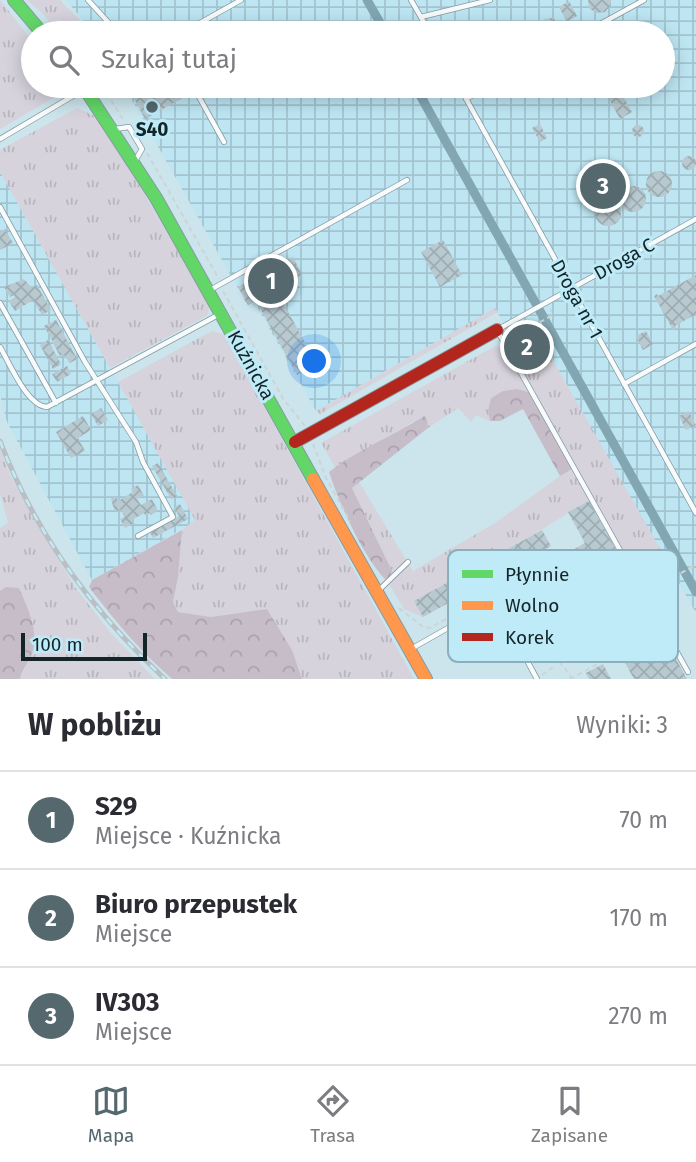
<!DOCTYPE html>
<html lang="pl">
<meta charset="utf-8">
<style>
:root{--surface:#fff;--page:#f2f2f3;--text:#2b2b33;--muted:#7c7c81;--line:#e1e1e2;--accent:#54686e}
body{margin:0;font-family:"Fira Sans",sans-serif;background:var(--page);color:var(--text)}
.scale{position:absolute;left:21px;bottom:18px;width:126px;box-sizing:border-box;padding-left:7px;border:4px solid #14252a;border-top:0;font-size:19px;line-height:24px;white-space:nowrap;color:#14252a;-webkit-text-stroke:5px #bfebf9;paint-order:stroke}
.you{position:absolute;left:315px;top:362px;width:24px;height:24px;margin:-18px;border:5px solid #fff;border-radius:50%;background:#1a73e8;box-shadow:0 0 0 10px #1a73e833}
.badge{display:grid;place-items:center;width:46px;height:46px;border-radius:50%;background:var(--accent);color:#fff;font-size:23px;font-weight:700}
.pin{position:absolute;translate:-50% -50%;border:4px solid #fff;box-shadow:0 2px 7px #0006}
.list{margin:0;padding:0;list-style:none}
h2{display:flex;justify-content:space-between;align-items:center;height:91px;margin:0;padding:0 28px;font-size:30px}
h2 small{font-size:23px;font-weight:400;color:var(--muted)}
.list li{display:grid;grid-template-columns:46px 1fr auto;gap:21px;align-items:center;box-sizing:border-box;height:98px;padding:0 28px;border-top:2px solid var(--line)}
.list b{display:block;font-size:26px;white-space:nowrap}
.list p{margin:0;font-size:23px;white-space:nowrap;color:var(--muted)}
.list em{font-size:23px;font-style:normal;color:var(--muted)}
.icon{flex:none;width:38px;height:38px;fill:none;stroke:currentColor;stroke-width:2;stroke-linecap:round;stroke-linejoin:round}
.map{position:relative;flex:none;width:696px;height:679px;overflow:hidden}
.search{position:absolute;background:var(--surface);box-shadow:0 4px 18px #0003;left:21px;right:21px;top:21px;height:77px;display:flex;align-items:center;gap:18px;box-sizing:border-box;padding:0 24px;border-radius:38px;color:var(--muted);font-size:26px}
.sheet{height:385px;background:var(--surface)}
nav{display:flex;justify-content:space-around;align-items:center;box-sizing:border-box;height:98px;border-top:2px solid var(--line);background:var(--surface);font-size:19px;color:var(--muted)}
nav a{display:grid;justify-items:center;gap:4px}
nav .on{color:var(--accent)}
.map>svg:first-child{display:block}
.industrial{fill:url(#industrial-grid)}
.grass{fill:url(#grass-tufts)}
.forest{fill:url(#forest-crowns)}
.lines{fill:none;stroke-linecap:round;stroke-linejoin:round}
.canal{stroke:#82a6b2;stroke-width:9}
.building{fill:url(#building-cross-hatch)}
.lane-casing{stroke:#889aa1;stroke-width:6}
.fast-casing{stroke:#889aa1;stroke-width:14}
.slow-casing{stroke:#889aa1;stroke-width:14}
.jam-casing{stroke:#889aa1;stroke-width:14}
.path{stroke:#cdd4d6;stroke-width:2;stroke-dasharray:5 3.5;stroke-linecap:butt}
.lane{stroke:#f7fbfc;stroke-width:4.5}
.fast{stroke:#63d668;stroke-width:12}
.slow{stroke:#ff974d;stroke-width:12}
.jam{stroke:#b3261e;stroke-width:12}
.rail-casing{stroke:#b9bfc2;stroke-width:5}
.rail{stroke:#bfebf9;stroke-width:2.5;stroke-dasharray:8;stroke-linecap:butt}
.poi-dot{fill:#54686e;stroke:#bfebf9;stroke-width:2.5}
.labels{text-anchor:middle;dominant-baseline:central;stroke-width:6;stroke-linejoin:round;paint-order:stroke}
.poi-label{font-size:19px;font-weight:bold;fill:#14252a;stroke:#bfebf9}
.street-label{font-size:19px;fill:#14252a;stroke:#bfebf9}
.key{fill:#bfebf9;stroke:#8cb0bb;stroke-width:2}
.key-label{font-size:19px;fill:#14252a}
</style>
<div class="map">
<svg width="696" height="679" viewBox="0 0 696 679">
<defs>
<pattern id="industrial-grid" width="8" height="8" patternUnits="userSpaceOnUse" patternTransform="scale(1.75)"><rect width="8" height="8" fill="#bde5f2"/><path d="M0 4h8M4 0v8" fill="none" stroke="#a2c4d0"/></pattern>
<pattern id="grass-tufts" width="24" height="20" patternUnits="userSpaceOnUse" patternTransform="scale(1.75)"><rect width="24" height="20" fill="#d6d3dc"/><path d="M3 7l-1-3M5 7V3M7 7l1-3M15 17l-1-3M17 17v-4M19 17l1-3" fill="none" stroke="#b7b5bd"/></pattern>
<pattern id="forest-crowns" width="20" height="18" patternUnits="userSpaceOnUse" patternTransform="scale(1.75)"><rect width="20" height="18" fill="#c6bdc9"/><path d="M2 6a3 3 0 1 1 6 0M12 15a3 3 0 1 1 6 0" fill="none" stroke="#a9a2ad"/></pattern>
<pattern id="building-cross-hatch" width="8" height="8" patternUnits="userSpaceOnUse" patternTransform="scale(1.75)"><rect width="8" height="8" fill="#b8cad0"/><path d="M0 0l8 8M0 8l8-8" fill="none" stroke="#9dadb3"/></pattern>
</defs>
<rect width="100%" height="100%" fill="#cce4ec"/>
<path class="industrial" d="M66,0H696V613L550,355L529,368L495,308L316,411L256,305L249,308L124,86H663V33H94Z
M0,172L196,521L92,580L7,422L0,395Z"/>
<path class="grass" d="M0,0L33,42V86H67L69,89L0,129Z
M27,0H60L93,33H59L44,15Z
M77,108L97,117L108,131L209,306L208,315L110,368L0,172V150Z
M495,308L498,312L320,414L316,411Z
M212,331L224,334L414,679H302L292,650L267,609L211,617L178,612L173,602L178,577L182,530L195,520L118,382Z
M495,346L509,350L521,372L550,355L670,566L660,571L657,569L655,574L639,584L591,499L541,530L414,601L423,617L404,609L387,581L392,571L352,488L359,482L413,571L495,523L560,476L574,468L517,389L503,391L491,398L488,410L490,421L476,415L471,422L458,408L428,428L427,419L423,416L335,467L321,443Z
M0,450L11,477L75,587L110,632L155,679H20L32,653L6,587L0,591V528L8,523L0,494Z"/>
<path class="forest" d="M517,389L532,393L574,468L560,476L523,409L500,421H490L488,410L491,398L503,391Z
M424,416L427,419L428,428L352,488L392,571L387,581C364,559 339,503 329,472C357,450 393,436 424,416Z
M182,530L178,577L173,602L178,612L211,617L267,609L292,650L302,679H172C140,651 114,620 89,587L92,580Z
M6,587L19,588C27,607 40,632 32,653C29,663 22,669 20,679H0V591Z"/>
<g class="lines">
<path class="canal" d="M367,0L386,33
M415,86L696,592"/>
</g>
<path class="building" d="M588,0H611V5L605,12L596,13L589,8Z
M569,1L577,16L567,22L559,7Z
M553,18L560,24L561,33H539L541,22L544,19Z
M127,86H180L186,96L145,119Z
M602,86H617L632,112L620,119Z
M540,124L547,138L540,142L532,128Z
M632 131a6 6 0 1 1 12 0a6 6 0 1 1-12 0Z
M682 163a7 7 0 1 1 14 0a7 7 0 1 1-14 0Z
M621,168L625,174L621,177L624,183L590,202L582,189Z
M646 184a13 13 0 1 1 26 0a13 13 0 1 1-26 0Z
M620 199a13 13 0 1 1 26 0a13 13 0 1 1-26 0Z
M595 213a13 13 0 1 1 26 0a13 13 0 1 1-26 0Z
M5,229L13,243L0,250V232Z
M443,240L462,275L440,287L421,252Z
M293,257L302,275L276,290L317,364L297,375L256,301L248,305L238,287Z
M696,275V314L675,326L676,328L673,330L654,296L657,294L658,296Z
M24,279L32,288L37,285L51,310L42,315L33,300L15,311L9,301L15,297L14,295L10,297L4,287Z
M56,320L75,355L77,359L70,363L63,354L60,356L53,343L56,340L53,342L44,326Z
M526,331L542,359L528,366L516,342L520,340L518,336Z
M646,331L653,344L643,350L636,336Z
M48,340L61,364L53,369L40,345Z
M67,366L71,374L57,382L52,374Z
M101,408L108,420L98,426L91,414Z
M689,411L696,425L686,430L679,416Z
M83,416L91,430L78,438L85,451L71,458L56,432Z
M158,463L177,496L171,499L152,466Z
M138,485L144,496L137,499L141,505L152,499L158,511L151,515L150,513L145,515L144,513L132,520L134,523L125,528L120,519L125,517L120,509L115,512L111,499L116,496L118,501L133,492L131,489Z
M589,501L626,568L605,580L599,568L564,587L551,562L585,543L568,512Z
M180,504L188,519L153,538L150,532L179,516L174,507Z
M542,530L551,546L423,617L414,601Z
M665,639L687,679H634L624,661Z
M603,664L611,679H589L586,673Z"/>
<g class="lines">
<defs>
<path id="lane" d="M88,0L118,33
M411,0L430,33
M421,17L490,0
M182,33L241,0
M584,33L644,0
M193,86L224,142
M459,86L696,513
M466,99L489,86
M115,129L129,127L142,149L135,161
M0,139L83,90
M0,207L85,362L136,442L143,462L173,517L138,536
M210,290L407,180
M0,303L56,403
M0,347C10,364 27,406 47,407L218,315
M624,384L696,344
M378,591L408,562
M411,649L476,612L491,611L505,620L537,679
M688,672L497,330L696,219"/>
<path id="fast" d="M14,0L42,33
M83,86L156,198L313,479"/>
<path id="slow" d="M313,479L426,679"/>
<path id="jam" d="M295,442L497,330"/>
</defs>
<use href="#lane" class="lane-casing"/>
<use href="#fast" class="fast-casing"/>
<use href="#slow" class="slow-casing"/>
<use href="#jam" class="jam-casing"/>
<path class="path" d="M50,26L56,33
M102,86L124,121
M147,153L219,279
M223,291L284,400L305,426
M510,339L551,316V309
M313,444L326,478L350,521
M621,580L656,644
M651,589L696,565
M399,608L423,627L430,628L509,584C519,602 528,623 540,640C551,655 562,662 572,679
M538,641L554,619L626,577
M549,650L633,602L640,595
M542,675L553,667
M570,679L603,661H615L653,640"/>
<use href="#lane" class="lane"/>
<use href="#fast" class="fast"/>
<use href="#slow" class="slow"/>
<use href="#jam" class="jam"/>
<defs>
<path id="rail" d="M0,441C35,533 93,612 165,679"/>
</defs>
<use href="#rail" class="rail-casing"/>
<use href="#rail" class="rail"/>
</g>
<circle class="poi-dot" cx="152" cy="107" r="7"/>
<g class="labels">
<g class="poi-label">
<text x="152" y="129">S40</text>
</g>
<g class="street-label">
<text transform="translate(624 259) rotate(-29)">Droga C</text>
<text transform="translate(577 299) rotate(61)">Droga nr 1</text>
<text transform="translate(251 365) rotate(61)">Kuźnicka</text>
</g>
</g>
<rect x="448" y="550" width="230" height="112" rx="10" class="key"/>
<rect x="462" y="570" width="31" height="8" fill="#63d668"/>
<rect x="462" y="601" width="31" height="9" fill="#ff974d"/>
<rect x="462" y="633" width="31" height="8" fill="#b3261e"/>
<g class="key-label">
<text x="505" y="581">Płynnie</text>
<text x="505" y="612">Wolno</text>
<text x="505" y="644">Korek</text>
</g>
</svg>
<div class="scale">100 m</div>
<div class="you"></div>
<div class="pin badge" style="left:271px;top:281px">1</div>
<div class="pin badge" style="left:527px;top:347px">2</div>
<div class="pin badge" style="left:603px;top:186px">3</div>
<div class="search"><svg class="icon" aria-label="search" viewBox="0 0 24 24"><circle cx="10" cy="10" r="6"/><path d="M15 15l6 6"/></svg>Szukaj tutaj</div>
</div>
<section class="sheet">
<h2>W pobliżu<small>Wyniki: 3</small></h2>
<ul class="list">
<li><span class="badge">1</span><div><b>S29</b><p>Miejsce · Kuźnicka</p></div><em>70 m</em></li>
<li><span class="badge">2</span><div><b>Biuro przepustek</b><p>Miejsce</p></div><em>170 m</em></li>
<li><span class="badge">3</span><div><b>IV303</b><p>Miejsce</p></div><em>270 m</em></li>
</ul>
</section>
<nav>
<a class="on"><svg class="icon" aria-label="map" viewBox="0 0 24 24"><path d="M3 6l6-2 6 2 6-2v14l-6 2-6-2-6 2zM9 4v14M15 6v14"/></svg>Mapa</a>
<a><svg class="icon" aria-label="directions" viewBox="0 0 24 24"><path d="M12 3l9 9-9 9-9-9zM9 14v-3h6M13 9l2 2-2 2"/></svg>Trasa</a>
<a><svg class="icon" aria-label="saved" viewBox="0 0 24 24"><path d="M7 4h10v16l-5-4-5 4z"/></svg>Zapisane</a>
</nav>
